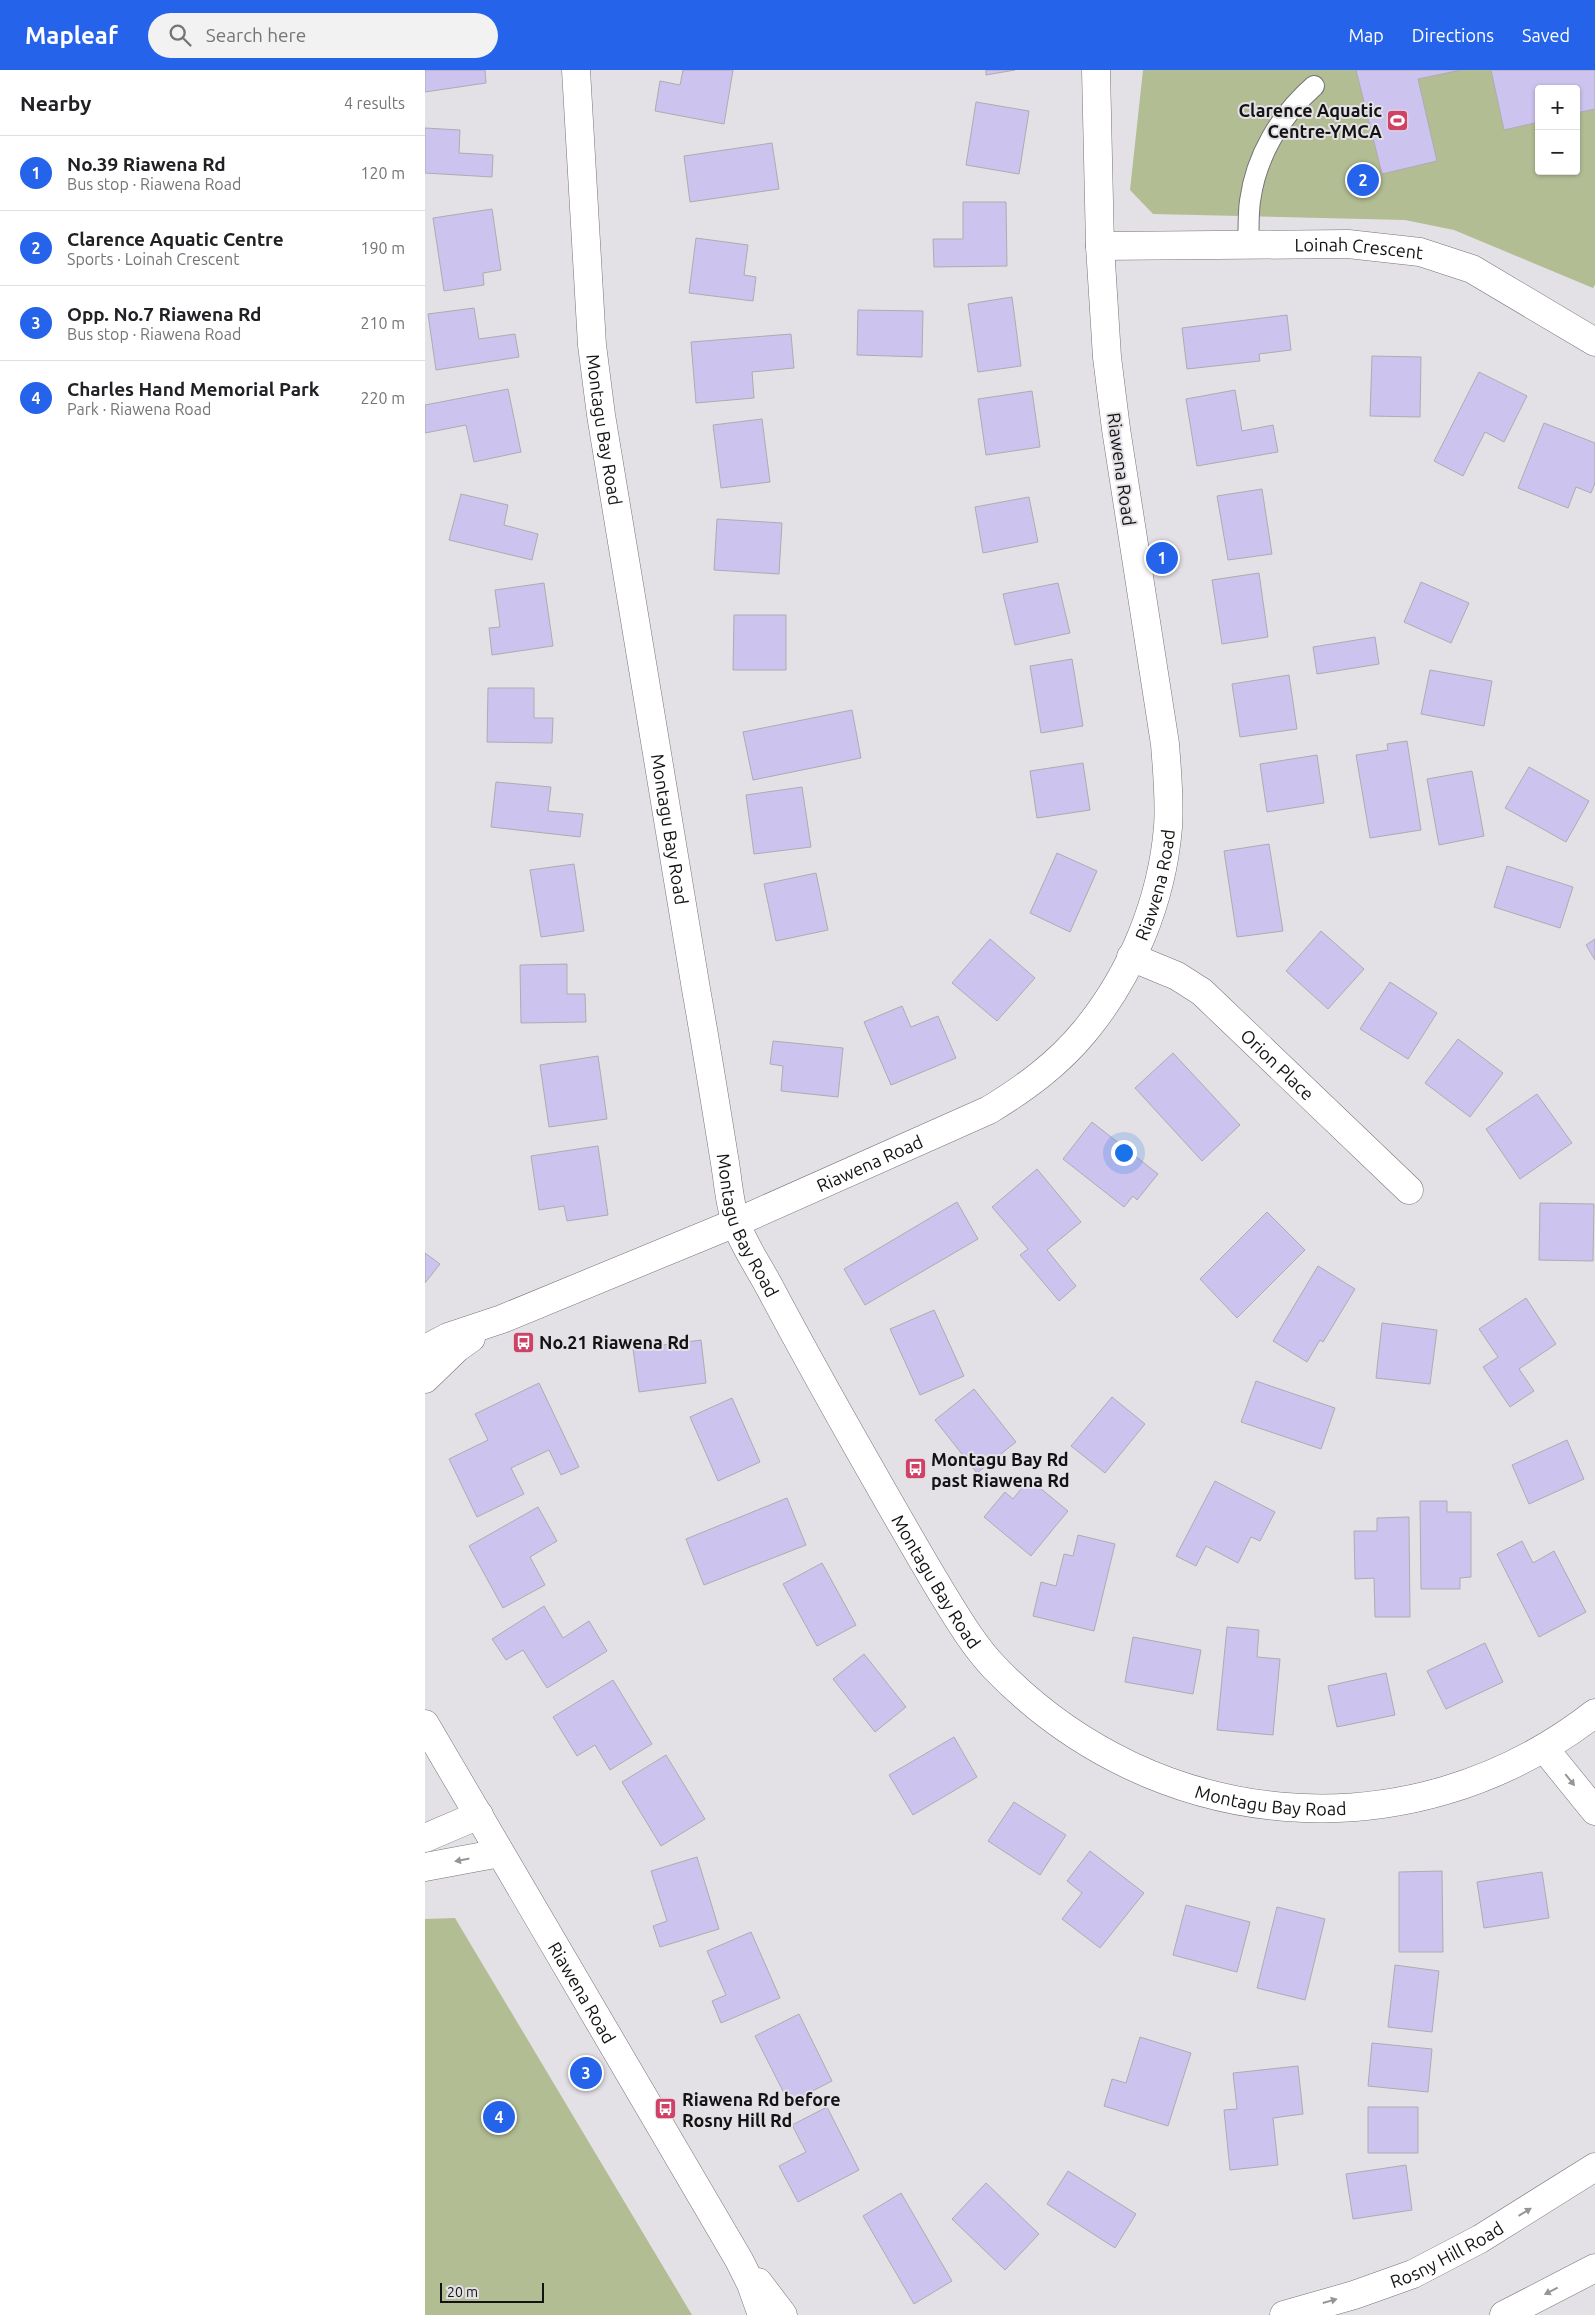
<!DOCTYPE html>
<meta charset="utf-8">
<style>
:root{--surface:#fff;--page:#f2f2f2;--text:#202124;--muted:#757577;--line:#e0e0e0;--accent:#2563eb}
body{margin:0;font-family:Ubuntu,sans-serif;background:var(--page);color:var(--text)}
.controls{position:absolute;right:15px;top:15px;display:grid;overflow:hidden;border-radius:5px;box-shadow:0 1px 4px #0004}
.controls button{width:45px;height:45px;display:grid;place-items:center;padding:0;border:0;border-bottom:1px solid var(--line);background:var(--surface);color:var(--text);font:25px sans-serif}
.scale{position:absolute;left:15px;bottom:12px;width:104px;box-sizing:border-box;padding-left:5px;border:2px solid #141314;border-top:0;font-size:14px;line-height:18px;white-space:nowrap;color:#141314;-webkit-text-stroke:4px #e4e1e6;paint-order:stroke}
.you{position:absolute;left:698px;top:1082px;width:18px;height:18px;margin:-12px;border:4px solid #fff;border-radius:50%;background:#1a73e8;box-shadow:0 0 0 8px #1a73e833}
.badge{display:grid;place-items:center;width:32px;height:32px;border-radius:50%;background:var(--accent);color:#fff;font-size:16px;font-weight:700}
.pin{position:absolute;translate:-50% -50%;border:2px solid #fff;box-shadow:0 1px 5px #0006}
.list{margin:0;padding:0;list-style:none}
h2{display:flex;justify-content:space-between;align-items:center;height:65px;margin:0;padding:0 20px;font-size:21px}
h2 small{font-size:16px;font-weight:400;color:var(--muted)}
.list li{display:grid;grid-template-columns:32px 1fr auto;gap:15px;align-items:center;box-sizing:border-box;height:75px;padding:0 20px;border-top:1px solid var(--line)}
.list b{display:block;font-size:19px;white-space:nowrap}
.list p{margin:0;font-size:16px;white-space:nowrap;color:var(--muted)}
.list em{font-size:16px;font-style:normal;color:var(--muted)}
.icon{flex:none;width:28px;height:28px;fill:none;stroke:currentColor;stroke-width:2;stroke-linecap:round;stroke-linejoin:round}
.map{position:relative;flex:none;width:1170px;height:2245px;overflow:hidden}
header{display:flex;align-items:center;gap:30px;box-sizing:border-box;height:70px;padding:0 25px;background:var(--accent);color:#fff}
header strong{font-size:24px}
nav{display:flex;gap:28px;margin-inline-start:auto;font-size:18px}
.search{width:350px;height:45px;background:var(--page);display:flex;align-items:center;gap:12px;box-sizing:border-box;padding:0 18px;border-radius:28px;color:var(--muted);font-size:19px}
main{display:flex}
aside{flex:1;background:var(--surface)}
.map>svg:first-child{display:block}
.green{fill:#b2bd94;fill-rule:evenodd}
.building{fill:#ccc3ee;stroke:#adacb1}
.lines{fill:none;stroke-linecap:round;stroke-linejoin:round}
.lane-casing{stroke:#757377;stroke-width:22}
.street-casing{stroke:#757377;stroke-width:29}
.secondary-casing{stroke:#757377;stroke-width:29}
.lane{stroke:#fff;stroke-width:20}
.street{stroke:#fff;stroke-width:28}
.secondary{stroke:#fff;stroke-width:28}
.oneway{fill:#959595}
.labels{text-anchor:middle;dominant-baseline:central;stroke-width:4;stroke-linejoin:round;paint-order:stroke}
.poi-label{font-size:18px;font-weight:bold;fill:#141314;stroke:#e4e1e6;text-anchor:start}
.street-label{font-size:18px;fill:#141314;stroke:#e4e1e6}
</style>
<header>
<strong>Mapleaf</strong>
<div class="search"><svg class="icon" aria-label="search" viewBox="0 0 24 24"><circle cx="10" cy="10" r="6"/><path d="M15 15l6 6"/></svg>Search here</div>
<nav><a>Map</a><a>Directions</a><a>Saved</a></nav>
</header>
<main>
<aside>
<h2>Nearby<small>4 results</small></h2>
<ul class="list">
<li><span class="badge">1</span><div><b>No.39 Riawena Rd</b><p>Bus stop · Riawena Road</p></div><em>120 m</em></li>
<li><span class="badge">2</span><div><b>Clarence Aquatic Centre</b><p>Sports · Loinah Crescent</p></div><em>190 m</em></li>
<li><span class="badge">3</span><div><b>Opp. No.7 Riawena Rd</b><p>Bus stop · Riawena Road</p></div><em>210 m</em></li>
<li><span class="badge">4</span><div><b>Charles Hand Memorial Park</b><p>Park · Riawena Road</p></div><em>220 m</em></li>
</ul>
</aside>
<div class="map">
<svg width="1170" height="2245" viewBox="0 0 1170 2245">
<rect width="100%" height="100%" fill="#e4e1e6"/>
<path class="green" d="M718,0H1170V215L1168,218L1029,160L980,150L728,144L705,120ZM1114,19H1151V101H1114Z
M30,1848L267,2245H0V1849Z"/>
<path class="building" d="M0,0H60L61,13L0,22Z
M258,0H308L299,54L230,41L235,11L255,15Z
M561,0H590L561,5Z
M931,0H1036L993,9L1012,91L957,104Z
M1066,0H1170V39L1151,43V19H1114V52L1079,60Z
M551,32L604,41L594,104L541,95Z
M0,58L35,60L34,83L68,85L67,107L0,103Z
M347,73L354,119L265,132L259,86Z
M538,132H581L582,196L509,197L508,169H538Z
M67,139L76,200L58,203L59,215L19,221L8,148Z
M271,168L323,175L319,205L331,207L328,231L264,223Z
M587,227L596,296L553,302L543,234Z
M49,238L54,269L90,264L94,287L11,300L3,244Z
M433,240L498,241L497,287L432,285Z
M862,245L866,280L834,284L835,291L762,299L757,258Z
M366,264L369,298L327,302L329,328L271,333L266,272Z
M947,286L996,287L995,347L945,346Z
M1054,302L1102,326L1079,372L1060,362L1038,406L1009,391Z
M83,319L96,382L49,392L41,355L0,363V335Z
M810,320L817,361L848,355L853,382L772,396L761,329Z
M607,321L615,377L561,385L553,329Z
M337,349L345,412L296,418L288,355Z
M1119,353L1170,373V413L1166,423L1151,417L1143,438L1093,418Z
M837,419L847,484L803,490L792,426Z
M36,424L83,435L79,455L113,464L107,490L24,470Z
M604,427L613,472L558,483L550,437Z
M292,449L357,453L354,504L289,500Z
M834,503L843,567L797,574L787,510Z
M996,512L1044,533L1026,573L979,552Z
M119,513L128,576L67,585L64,558L75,557L70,520Z
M633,513L645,563L590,575L578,524Z
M309,545H361V600H308Z
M950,567L954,594L892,604L888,577Z
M647,589L658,656L616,663L605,596Z
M1005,600L1067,611L1059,656L996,644Z
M864,605L872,659L815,667L807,614Z
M63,618H109V648H128L127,673L62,672Z
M427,640L436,688L328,710L318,662Z
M982,671L996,760L945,768L931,685L963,680L962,674Z
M892,685L899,733L842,742L835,694Z
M658,693L665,740L612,748L605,701Z
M1104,697L1164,731L1141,772L1080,738Z
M1047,701L1059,766L1014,775L1002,709Z
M71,712L126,717L123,741L158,744L155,767L66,757Z
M377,717L386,777L329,784L321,725Z
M844,774L858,861L812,867L799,781Z
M632,783L672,801L645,862L605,843Z
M149,794L159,861L116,867L105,800Z
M1082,796L1148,817L1135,858L1069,837Z
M391,803L403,860L351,871L339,814Z
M896,861L939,899L903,939L861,901Z
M565,869L610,908L572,951L527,913Z
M1170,869V890L1161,875Z
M142,894V924H160L161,952L96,953L95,895Z
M965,912L1012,943L983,989L935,959Z
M477,936L486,957L513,946L531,988L466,1015L439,952Z
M1033,969L1078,1003L1045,1047L1000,1013Z
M348,971L418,978L413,1027L356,1021L358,996L345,994Z
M748,983L815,1055L777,1091L710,1018Z
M173,986L182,1049L124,1057L115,995Z
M1112,1024L1147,1073L1095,1109L1061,1059Z
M667,1052L733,1104L712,1130L708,1126L699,1137L638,1089Z
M173,1076L183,1145L142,1151L139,1136L114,1140L106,1086Z
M612,1099L656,1152L622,1180L651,1216L634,1231L595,1185L603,1179L567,1137Z
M532,1132L553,1169L440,1235L419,1199Z
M1115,1133L1169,1134L1168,1191L1114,1190Z
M842,1142L880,1180L812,1248L775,1209Z
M0,1183L15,1194L0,1213Z
M893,1196L930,1219L898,1272L895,1270L882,1292L848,1271Z
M1101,1228L1131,1274L1094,1299L1109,1321L1085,1337L1058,1297L1073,1287L1054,1259Z
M509,1240L539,1306L495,1325L465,1259Z
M957,1253L1012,1260L1005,1314L951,1308Z
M276,1270L281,1313L214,1322L208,1279Z
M831,1311L910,1338L896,1379L816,1352Z
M114,1313L154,1397L136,1405L124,1380L86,1398L99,1424L52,1447L24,1389L63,1370L50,1344Z
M549,1319L591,1372L552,1403L510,1350Z
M687,1327L720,1354L680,1403L646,1376Z
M307,1328L335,1392L293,1411L265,1347Z
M1142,1370L1159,1409L1104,1434L1087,1395Z
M604,1409L643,1441L606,1486L559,1447L580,1422L588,1429Z
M790,1411L850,1442L835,1471L826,1467L813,1493L781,1476L771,1496L751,1486Z
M362,1428L381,1475L279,1515L261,1469Z
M995,1431H1022V1442H1046V1507L1035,1508V1519H996Z
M113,1437L132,1471L105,1487L120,1515L78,1538L44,1476Z
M984,1447L985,1547H950L949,1508L930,1509L929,1461H952V1448Z
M653,1465L690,1474L669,1561L608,1546L616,1512L631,1516L639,1484L648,1486Z
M1097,1471L1108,1493L1129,1481L1161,1542L1114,1567L1072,1484Z
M397,1493L431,1555L392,1576L358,1514Z
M119,1536L138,1568L164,1551L182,1581L122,1618L98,1580L81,1590L67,1569Z
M802,1557L834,1560L832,1587L855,1589L848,1665L792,1660Z
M708,1567L776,1580L768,1624L700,1612Z
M1060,1573L1078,1612L1021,1639L1002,1601Z
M439,1584L481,1637L450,1662L408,1609Z
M961,1603L970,1645L912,1657L903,1616Z
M188,1610L227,1674L185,1700L170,1675L152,1686L128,1647Z
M529,1667L552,1707L488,1745L464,1705Z
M241,1685L280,1749L236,1776L197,1712Z
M589,1732L641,1765L615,1805L563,1771Z
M665,1781L719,1823L675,1878L637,1849L657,1823L642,1811Z
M272,1787L294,1859L235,1877L228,1856L242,1851L226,1801Z
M1017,1801L1018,1882H974V1802Z
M1117,1802L1124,1848L1059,1858L1052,1812Z
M761,1835L825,1852L812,1902L748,1885Z
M852,1837L900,1849L880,1930L832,1918Z
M326,1862L355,1928L296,1953L287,1931L301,1925L282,1881Z
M970,1895L1014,1901L1007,1962L963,1957Z
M374,1944L407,2011L364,2033L330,1966Z
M715,1967L766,1983L743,2056L679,2036L687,2009L701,2013Z
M947,1973L1007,1979L1003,2022L943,2016Z
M873,1996L878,2044L848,2048L853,2095L805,2100L799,2040L812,2039L808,2003Z
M402,2037L434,2100L373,2132L354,2096L381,2082L367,2055Z
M943,2037H993V2083H943Z
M981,2095L987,2140L928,2149L921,2104Z
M643,2101L711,2144L690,2178L622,2134Z
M561,2113L614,2164L580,2200L527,2149Z
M476,2123L527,2211L489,2234L438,2146Z"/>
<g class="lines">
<defs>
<path id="lane" d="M823,174C824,160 823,145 825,131C831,86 855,46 889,16"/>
<g id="street">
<path id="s1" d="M151,0L167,275L176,345C208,536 240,727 271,919C281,975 290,1031 299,1087C303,1109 304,1135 312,1156C320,1177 334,1197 345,1218C373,1271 402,1323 432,1376C460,1425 488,1475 517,1523C533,1549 549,1576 569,1597C730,1765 986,1787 1170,1643"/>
<path id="s2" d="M675,176L923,174L995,182L1047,199L1170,272"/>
<path id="s3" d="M706,887L752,906L777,922L984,1120"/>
<path id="s4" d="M0,1279L23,1267L77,1249L310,1153L564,1040C600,1018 633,994 660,961C707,904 737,830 743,757C745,730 742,701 740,674L691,359L682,287L675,176L671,0"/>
<path d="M0,1309L32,1278L46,1268"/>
<path id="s5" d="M0,1654L314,2190L326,2214L337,2245"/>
<path d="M0,1768L54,1745"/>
<path d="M0,1797L75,1783"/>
<path d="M333,2212L358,2245"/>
</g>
<g id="secondary">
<path d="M1119,1678L1170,1741"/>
<path id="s6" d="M859,2245L929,2225L988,2204L1055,2169L1170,2097"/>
<path d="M1079,2245L1170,2198"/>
</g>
</defs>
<use href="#lane" class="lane-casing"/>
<use href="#street" class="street-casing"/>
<use href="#secondary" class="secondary-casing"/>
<use href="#lane" class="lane"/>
<use href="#street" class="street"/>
<use href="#secondary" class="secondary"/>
</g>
<defs><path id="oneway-solid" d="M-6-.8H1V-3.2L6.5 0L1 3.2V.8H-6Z" transform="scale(1.25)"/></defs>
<g class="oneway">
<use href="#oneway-solid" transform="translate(1145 1710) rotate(51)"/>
<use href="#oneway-solid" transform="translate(37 1790) rotate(169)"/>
<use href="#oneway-solid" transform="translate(1100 2142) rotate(-31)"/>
<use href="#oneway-solid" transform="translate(1126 2221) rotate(153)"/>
<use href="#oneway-solid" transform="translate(905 2231) rotate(-16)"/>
</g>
<defs>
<symbol id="stadium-square" viewBox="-11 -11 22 22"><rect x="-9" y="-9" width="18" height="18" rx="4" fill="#d04166" stroke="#e4e1e6"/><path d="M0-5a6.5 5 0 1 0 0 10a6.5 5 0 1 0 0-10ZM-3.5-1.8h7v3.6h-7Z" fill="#fff"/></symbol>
<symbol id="bus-square" viewBox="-11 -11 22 22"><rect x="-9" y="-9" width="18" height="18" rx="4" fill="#d04166" stroke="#e4e1e6"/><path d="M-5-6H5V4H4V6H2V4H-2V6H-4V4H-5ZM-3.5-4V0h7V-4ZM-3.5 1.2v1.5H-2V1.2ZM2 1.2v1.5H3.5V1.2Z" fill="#fff"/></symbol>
</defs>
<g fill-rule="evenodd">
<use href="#stadium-square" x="960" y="38" width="25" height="25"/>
<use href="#bus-square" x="86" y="1260" width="25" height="25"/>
<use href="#bus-square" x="478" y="1386" width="25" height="25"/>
<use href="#bus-square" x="228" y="2026" width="25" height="25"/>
</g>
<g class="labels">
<g class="poi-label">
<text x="957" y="40" text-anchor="end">Clarence Aquatic<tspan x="957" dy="21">Centre-YMCA</tspan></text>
<text x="114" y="1272">No.21 Riawena Rd</text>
<text x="506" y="1389">Montagu Bay Rd<tspan x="506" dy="21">past Riawena Rd</tspan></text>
<text x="257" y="2029">Riawena Rd before<tspan x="257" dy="21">Rosny Hill Rd</tspan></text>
</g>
<g class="street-label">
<text stroke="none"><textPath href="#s2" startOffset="259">Loinah Crescent</textPath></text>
<text stroke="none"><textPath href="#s1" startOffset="361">Montagu Bay Road</textPath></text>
<text transform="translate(697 399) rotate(82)">Riawena Road</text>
<text stroke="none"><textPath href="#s1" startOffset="766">Montagu Bay Road</textPath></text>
<text stroke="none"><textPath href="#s4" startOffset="902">Riawena Road</textPath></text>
<text stroke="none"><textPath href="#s3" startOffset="184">Orion Place</textPath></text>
<text stroke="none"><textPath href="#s4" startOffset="482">Riawena Road</textPath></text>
<text stroke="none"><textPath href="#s1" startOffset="1171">Montagu Bay Road</textPath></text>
<text stroke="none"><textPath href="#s1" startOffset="1576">Montagu Bay Road</textPath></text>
<text stroke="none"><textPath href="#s1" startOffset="1995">Montagu Bay Road</textPath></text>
<text stroke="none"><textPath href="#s5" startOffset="311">Riawena Road</textPath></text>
<text stroke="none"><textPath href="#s6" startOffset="174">Rosny Hill Road</textPath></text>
</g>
</g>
</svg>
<div class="controls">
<button>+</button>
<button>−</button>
</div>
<div class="scale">20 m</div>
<div class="you"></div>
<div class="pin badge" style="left:737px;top:488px">1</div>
<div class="pin badge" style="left:938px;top:110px">2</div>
<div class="pin badge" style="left:161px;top:2003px">3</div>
<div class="pin badge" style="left:74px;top:2047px">4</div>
</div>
</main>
